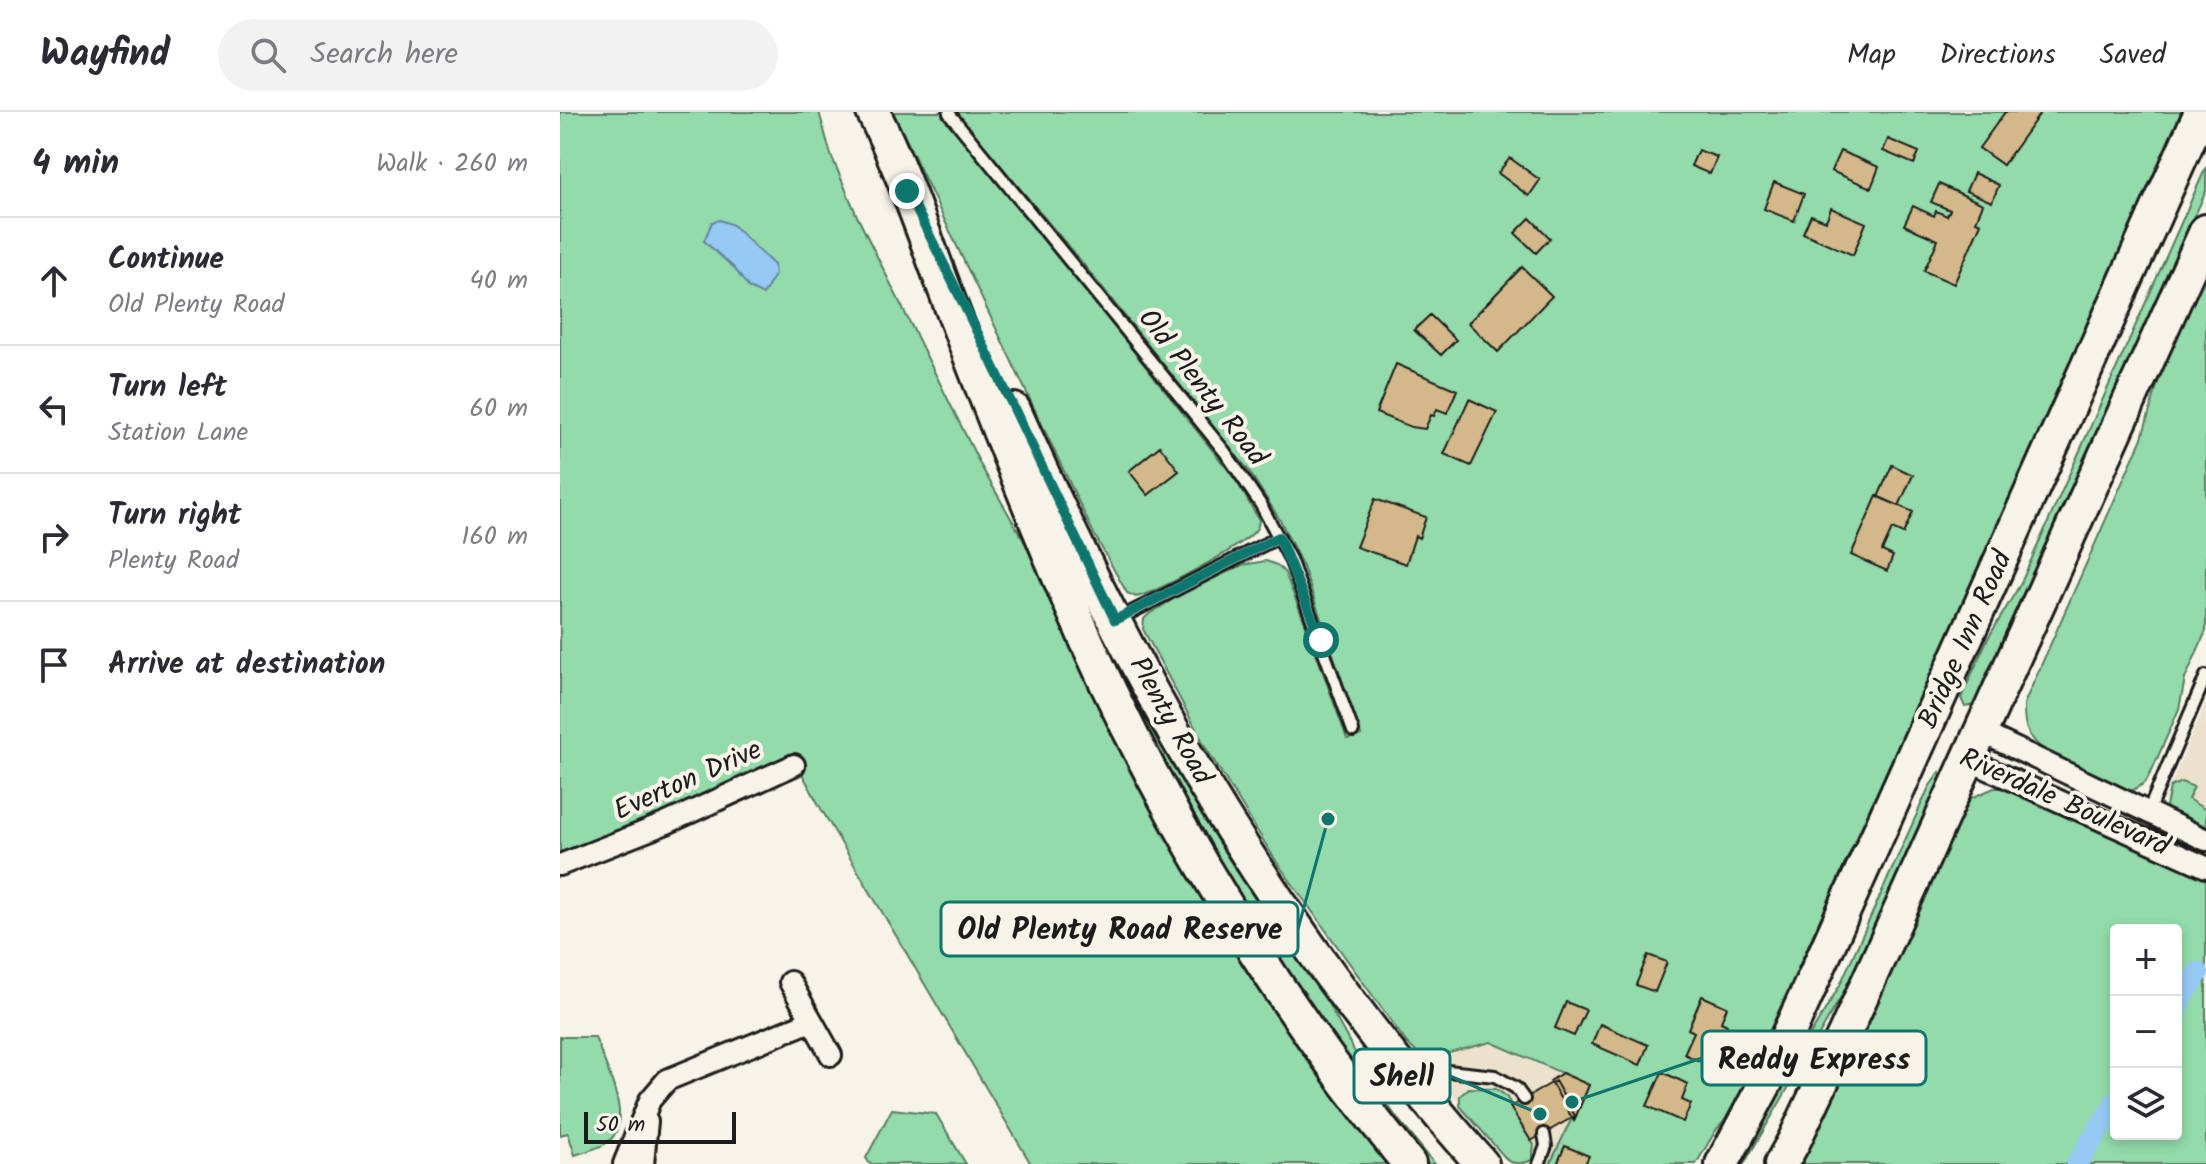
<!DOCTYPE html>
<meta charset="utf-8">
<style>
:root{--surface:#fff;--page:#f2f2f3;--text:#2b2b33;--muted:#7c7c81;--line:#e1e1e2}
body{margin:0;font-family:Kalam,sans-serif;background:var(--page);color:var(--text)}
.controls{position:absolute;right:24px;bottom:24px;display:grid;overflow:hidden;border-radius:8px;box-shadow:0 4px 12px #0003}
.controls button{width:72px;height:72px;display:grid;place-items:center;padding:0;border:0;border-bottom:2px solid var(--line);background:var(--surface);color:var(--text);font:40px sans-serif}
.scale{position:absolute;left:24px;bottom:20px;width:152px;box-sizing:border-box;padding-left:8px;border:4px solid #1c1c1c;border-top:0;font-size:22px;line-height:28px;white-space:nowrap;color:#1c1c1c;-webkit-text-stroke:6px #f7f3e8;paint-order:stroke}
.stop{position:absolute;width:24px;height:24px;margin:-18px;border:6px solid #0f766e;border-radius:50%;background:#fff}
.stop.end{background:#0f766e;border-color:#fff;box-shadow:0 2px 8px #0008}
.list{margin:0;padding:0;list-style:none}
h2{display:flex;justify-content:space-between;align-items:center;height:104px;margin:0;padding:0 32px;font-size:34px}
h2 small{font-size:26px;font-weight:400;color:var(--muted)}
.list li{display:grid;grid-template-columns:52px 1fr auto;gap:24px;align-items:center;box-sizing:border-box;height:128px;padding:0 32px;border-top:2px solid var(--line)}
.list b{display:block;font-size:30px;white-space:nowrap}
.list p{margin:0;font-size:26px;white-space:nowrap;color:var(--muted)}
.list em{font-size:26px;font-style:normal;color:var(--muted)}
.icon{flex:none;width:44px;height:44px;fill:none;stroke:currentColor;stroke-width:2;stroke-linecap:round;stroke-linejoin:round}
.map{position:relative;flex:none;width:1646px;height:1052px;overflow:hidden}
header{display:flex;align-items:center;gap:48px;box-sizing:border-box;height:112px;padding:0 40px;background:var(--surface);border-bottom:2px solid var(--line)}
header strong{font-size:38px}
nav{display:flex;gap:44px;margin-inline-start:auto;font-size:28px}
.search{width:560px;height:72px;background:var(--page);display:flex;align-items:center;gap:20px;box-sizing:border-box;padding:0 28px;border-radius:44px;color:var(--muted);font-size:30px}
main{display:flex}
aside{flex:1;background:var(--surface)}
.map>svg:first-child{display:block}
.built{fill:#ece2cc}
.green{fill:#93dbaa;stroke:#587c63;stroke-width:2;fill-rule:evenodd}
.water{fill:#96c9f3;stroke:#65849d;stroke-width:2}
.lines{fill:none;stroke-linecap:round;stroke-linejoin:round}
.canal{stroke:#96c9f3;stroke-width:22}
.building{fill:#d3b989;stroke:#1c1c1c;stroke-width:2}
.service-casing{stroke:#1c1c1c;stroke-width:16}
.minor-casing{stroke:#1c1c1c;stroke-width:26}
.primary-casing{stroke:#1c1c1c;stroke-width:38}
.service{stroke:#f7f3e8;stroke-width:10}
.minor{stroke:#f7f3e8;stroke-width:20}
.primary{stroke:#f7f3e8;stroke-width:32}
.route{stroke:#0f766e;stroke-width:10}
.labels{text-anchor:middle;dominant-baseline:central;stroke-width:8;stroke-linejoin:round;paint-order:stroke}
.street-label{font-size:28px;fill:#1c1c1c;stroke:#f7f3e8}
.leader{fill:none;stroke:#0f766e;stroke-width:3}
.callout-dot{fill:#0f766e;stroke:#f7f3e8;stroke-width:3}
.callout{fill:#f7f3e8;stroke:#0f766e;stroke-width:3}
.callout-label{font-size:30px;text-anchor:middle;font-weight:bold;fill:#1c1c1c}
</style>
<header>
<strong>Wayfind</strong>
<div class="search"><svg class="icon" aria-label="search" viewBox="0 0 24 24"><circle cx="10" cy="10" r="6"/><path d="M15 15l6 6"/></svg>Search here</div>
<nav><a>Map</a><a>Directions</a><a>Saved</a></nav>
</header>
<main>
<aside>
<h2>4 min<small>Walk · 260 m</small></h2>
<ul class="list">
<li><svg class="icon" aria-label="ahead" viewBox="0 0 24 24"><path d="M12 20V5M6 11l6-6 6 6"/></svg><div><b>Continue</b><p>Old Plenty Road</p></div><em>40 m</em></li>
<li><svg class="icon" aria-label="left" viewBox="0 0 24 24"><path d="M17 20v-9H6M10 6l-5 5 5 5"/></svg><div><b>Turn left</b><p>Station Lane</p></div><em>60 m</em></li>
<li><svg class="icon" aria-label="right" viewBox="0 0 24 24"><path d="M7 20v-9h11M14 6l5 5-5 5"/></svg><div><b>Turn right</b><p>Plenty Road</p></div><em>160 m</em></li>
<li><svg class="icon" aria-label="arrive" viewBox="0 0 24 24"><path d="M6 21V4h12l-3 4 3 4H6"/></svg><div><b>Arrive at destination</b></div></li>
</ul>
</aside>
<div class="map">
<svg width="1646" height="1052" viewBox="0 0 1646 1052">
<rect width="100%" height="100%" fill="#f7f3e8"/>
<filter id="ink" filterUnits="userSpaceOnUse"><feTurbulence type="fractalNoise" baseFrequency=".0125" numOctaves="2"/><feDisplacementMap in="SourceGraphic" scale="16" xChannelSelector="R" yChannelSelector="G"/><feConvolveMatrix kernelMatrix="1 2 1 2 8 2 1 2 1" color-interpolation-filters="sRGB"/></filter>
<g filter="url(#ink)">
<path class="built" d="M1646,590V721L1606,695L1605,686Z
M923,926L1029,973L995,1052H951L852,936L858,942Z"/>
<path class="green" d="M0,0H259L271,43L297,104L421,354L480,457L581,675L615,739L684,854L728,920L828,1052H471L260,695L232,643L90,707L0,742Z
M333,0H383L676,368L699,408C698,414 699,414 695,419C680,436 598,480 576,485L567,481L534,422Z
M396,0H1620V9L1174,998L1156,1018L1136,1052H990L1012,1006L1014,1008L1029,973L931,930L870,946L858,942L846,930L716,749L646,636L583,517L584,507L589,502L627,479L682,453L706,449L717,453L725,461L747,516L787,627L801,623L743,455L720,408L689,359L519,147Z
M1646,55V79L1419,583L1414,593L1405,595L1401,586L1427,528L1461,471Z
M1646,158V519L1625,567L1619,597L1593,656L1585,671L1573,678H1562C1536,665 1485,648 1470,623C1464,614 1464,603 1464,592L1582,326L1604,250Z
M558,549L758,873L809,966L837,1006L875,1052H863L680,797L552,553Z
M1380,660L1382,665L1289,871L1184,1052H1173L1280,873L1369,675Z
M1621,670L1634,675L1628,687L1646,698V721L1611,701L1606,695L1610,675Z
M1434,676H1445L1646,762V1052H1242L1401,700L1411,686ZM1556,818H1616V1022H1556Z
M0,925H35C44,952 78,1012 45,1032C36,1037 24,1040 15,1043L8,1021L0,1023Z
M909,976L936,977L946,984L974,1033L972,1048C964,1052 955,1052 948,1049L900,994V984Z
M332,997L376,1002L406,1052H310L306,1046Z"/>
<path class="water" d="M160,108L173,113L214,153L215,163L203,183L189,176L174,156L144,129L152,110Z"/>
<g class="lines">
<path class="canal" d="M1616,896L1638,861
M1517,1052L1556,990"/>
</g>
<path class="building" d="M1445,0H1481L1443,53L1419,36Z
M1328,27L1359,40L1354,52L1323,39Z
M1138,38L1157,45L1150,62L1131,54Z
M1280,39L1319,55L1311,76L1271,59Z
M950,46L980,68L969,84L938,61Z
M1414,61L1439,73L1432,90L1406,79Z
M1214,70L1244,82L1234,109L1204,97Z
M1379,72L1423,92L1416,109L1421,111L1394,172L1364,159L1378,128L1344,113L1353,94L1374,104L1376,99L1387,104L1390,98L1371,90Z
M1271,96L1306,111L1293,143L1243,121L1251,103L1266,109Z
M970,106L990,126L976,141L955,121Z
M962,155L992,184L938,240L908,211Z
M870,203L896,228L881,243L854,218Z
M836,252L897,278L887,301L877,297L874,304L871,303L865,317L851,315L816,301Z
M909,287L937,300L911,354L884,342Z
M600,334L619,359L588,383L569,359Z
M1332,353L1353,363L1339,394L1318,385Z
M1317,384L1353,400L1343,422L1332,417L1322,439L1333,444L1327,459L1291,443Z
M815,387L866,405L859,426L855,424L846,452L796,435Z
M1088,843L1107,850L1095,880L1076,873Z
M1142,884L1167,895L1161,910L1167,913L1148,953L1124,942L1134,920L1128,917Z
M1006,890L1026,898L1014,924L995,916Z
M1040,912L1088,933L1080,953L1032,932Z
M1102,960L1128,972L1122,988L1131,992L1123,1010L1087,994Z
M1002,961L1029,973L1014,1009L990,969Z
M995,969L1015,1004L971,1029L950,995Z
M1005,1034L1029,1044L1025,1052H997Z"/>
<g class="lines">
<defs>
<path id="service" d="M389,1L665,340L701,393L730,447L793,619
M556,508L719,425
M1588,700L1646,564
M850,955L935,964L956,976L964,987
M979,1052L986,1034L984,1022"/>
<path id="minor" d="M1421,620L1646,728
M1408,648L1646,755
M0,753L107,711L234,653
M230,870L271,943
M64,1052L90,988L107,968L251,909
M83,1052L87,1009"/>
<path id="primary" d="M313,0C346,65 368,135 394,202C430,299 469,394 509,489C596,691 710,881 849,1052
M454,298C515,435 583,574 662,702C738,825 826,944 922,1052
M1162,1052L1206,970L1244,888L1641,0
M1221,1052L1234,1029L1285,921L1646,119"/>
</defs>
<use href="#service" class="service-casing"/>
<use href="#minor" class="minor-casing"/>
<use href="#primary" class="primary-casing"/>
<use href="#service" class="service"/>
<use href="#minor" class="minor"/>
<use href="#primary" class="primary"/>
</g>
</g>
<g class="lines" filter="url(#ink)">
<path class="route" d="M347,79C420,221 486,365 555,508L719,425L761,528"/>
</g>
<g class="labels">
<g class="street-label">
<text transform="translate(642 276) rotate(52)">Old Plenty Road</text>
<text transform="translate(1406 528) rotate(-66)">Bridge Inn Road</text>
<text transform="translate(610 609) rotate(61)">Plenty Road</text>
<text transform="translate(128 669) rotate(-24)">Everton Drive</text>
<text transform="translate(1504 691) rotate(24)">Riverdale Boulevard</text>
</g>
</g>
<path class="leader" d="M768 707L738 817M1012 990L1142 946M980 1002L890 964"/>
<g class="callout-dot">
<circle cx="768" cy="707" r="8"/>
<circle cx="1012" cy="990" r="8"/>
<circle cx="980" cy="1002" r="8"/>
</g>
<g class="callout">
<rect x="381" y="790" width="357" height="54" rx="8"/>
<rect x="1142" y="919" width="224" height="54" rx="8"/>
<rect x="794" y="937" width="96" height="54" rx="8"/>
</g>
<g class="callout-label">
<text x="560" y="827">Old Plenty Road Reserve</text>
<text x="1254" y="957">Reddy Express</text>
<text x="842" y="974">Shell</text>
</g>
</svg>
<div class="controls">
<button>+</button>
<button>−</button>
<button><svg class="icon" aria-label="layers" viewBox="0 0 24 24"><path d="M12 4l9 5-9 5-9-5zM3 14l9 5 9-5"/></svg></button>
</div>
<div class="scale">50 m</div>
<div class="stop" style="left:761px;top:528px"></div>
<div class="stop end" style="left:347px;top:79px"></div>
</div>
</main>
